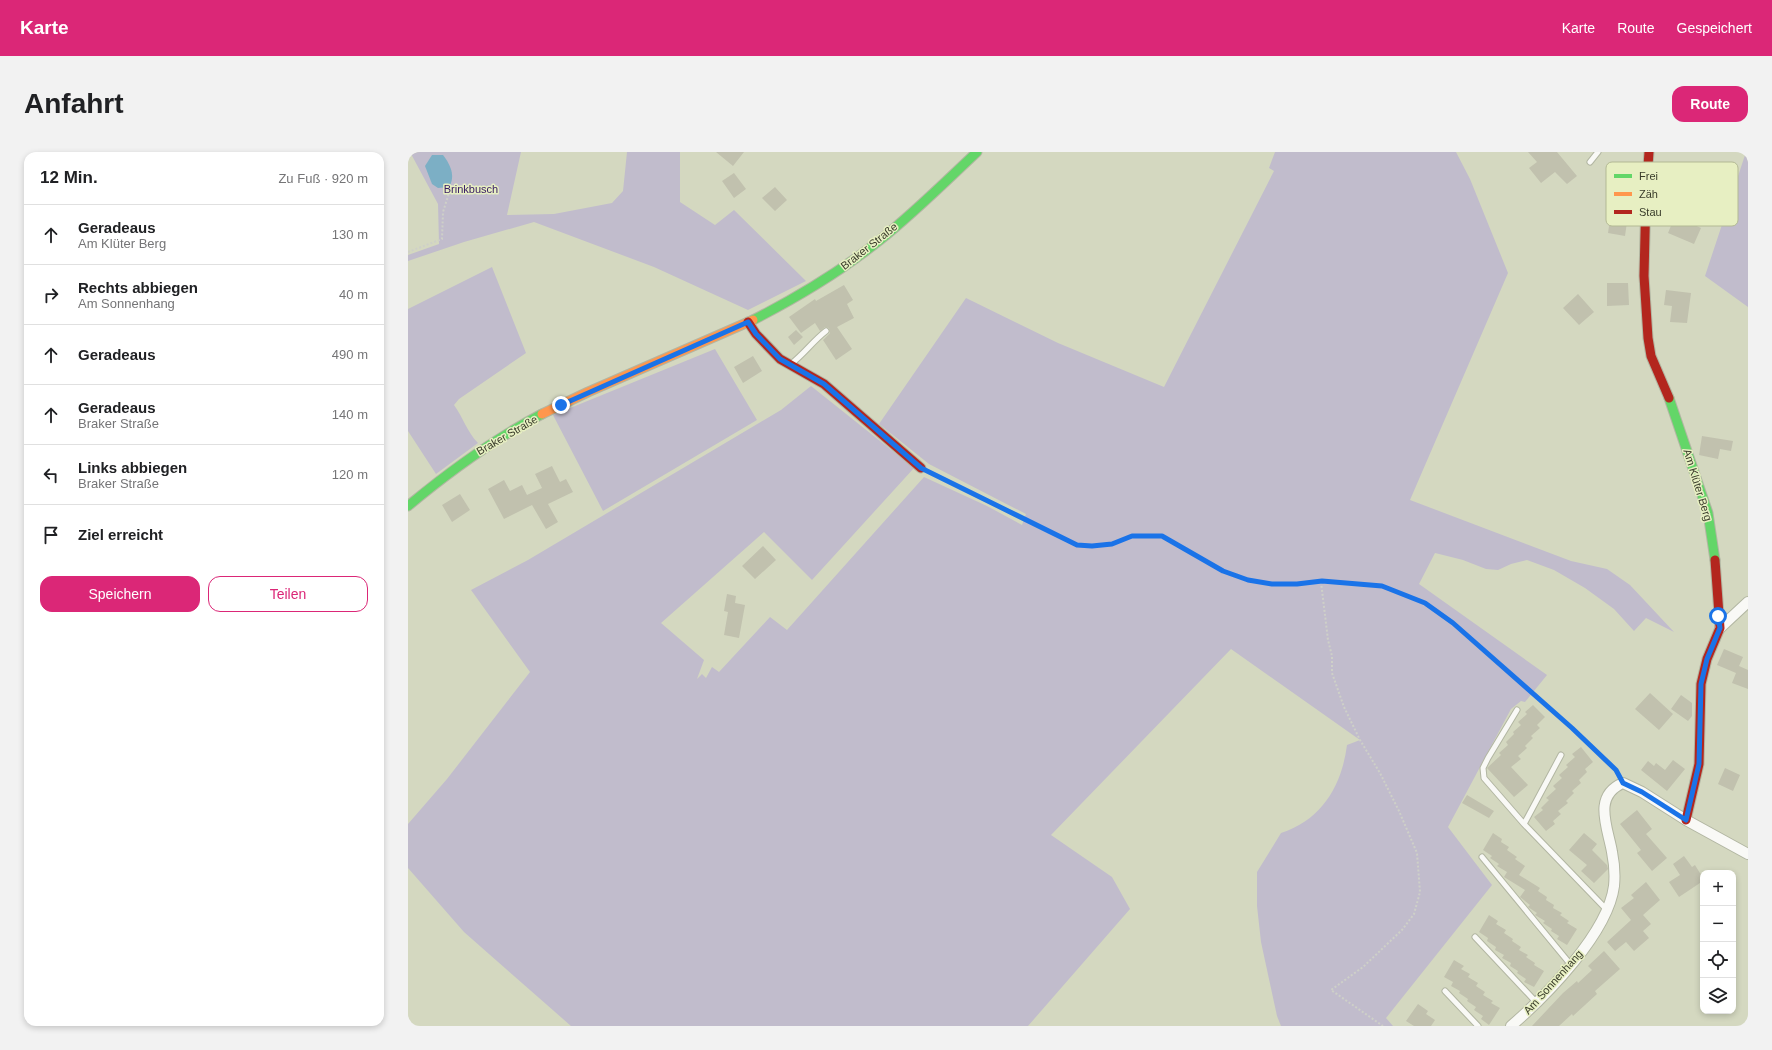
<!DOCTYPE html>
<html lang="de">
<meta charset="utf-8">
<style>
:root{--surface:#fff;--page:#f2f2f2;--text:#202124;--muted:#757577;--line:#e0e0e0;--accent:#db2777}
body{margin:0;font-family:Helvetica,sans-serif;background:var(--page);color:var(--text)}
.controls{position:absolute;right:12px;bottom:12px;display:grid;overflow:hidden;border-radius:8px;box-shadow:0 2px 6px #0003}
.controls button{width:36px;height:36px;display:grid;place-items:center;padding:0;border:0;border-bottom:1px solid var(--line);background:var(--surface);color:var(--text);font:20px sans-serif}
.stop{position:absolute;width:12px;height:12px;margin:-9px;border:3px solid #1a73e8;border-radius:50%;background:#fff}
.stop.end{background:#1a73e8;border-color:#fff;box-shadow:0 1px 4px #0008}
.list{margin:0;padding:0;list-style:none}
h2{display:flex;justify-content:space-between;align-items:center;height:52px;margin:0;padding:0 16px;font-size:17px}
h2 small{font-size:13px;font-weight:400;color:var(--muted)}
.list li{display:grid;grid-template-columns:26px 1fr auto;gap:12px;align-items:center;box-sizing:border-box;height:60px;padding:0 16px;border-top:1px solid var(--line)}
.list b{display:block;font-size:15px;white-space:nowrap}
.list p{margin:0;font-size:13px;white-space:nowrap;color:var(--muted)}
.list em{font-size:13px;font-style:normal;color:var(--muted)}
.actions{display:flex;gap:8px;padding:12px 16px}
.actions a{flex:1;padding:9px 0;border:1px solid var(--accent);border-radius:12px;text-align:center;font-size:14px;color:var(--accent)}
.actions .main{background:var(--accent);color:#fff}
.icon{flex:none;width:22px;height:22px;fill:none;stroke:currentColor;stroke-width:2;stroke-linecap:round;stroke-linejoin:round}
.map{position:relative;flex:none;width:1340px;height:874px;overflow:hidden;border-radius:12px}
header{display:flex;align-items:center;gap:24px;box-sizing:border-box;height:56px;padding:0 20px;background:var(--accent);color:#fff}
header strong{font-size:19px}
nav{display:flex;gap:22px;margin-inline-start:auto;font-size:14px}
.intro{display:flex;align-items:center;justify-content:space-between;box-sizing:border-box;height:96px;padding:0 24px}
h1{margin:0;font-size:28px}
.button{padding:10px 18px;border-radius:12px;background:var(--accent);color:#fff;font-size:14px;font-weight:700}
main{display:flex;gap:24px;padding:0 24px}
aside{flex:1;background:var(--surface);border-radius:12px;box-shadow:0 2px 6px #0003}
.map>svg:first-child{display:block}
.green{fill:#c1bccc}
.water{fill:#7cafc5}
.building{fill:#c1c1ae}
.lines{fill:none;stroke-linecap:round;stroke-linejoin:round}
.lane-casing{stroke:#b2b6a2;stroke-width:7}
.street-casing{stroke:#b2b6a2;stroke-width:12}
.fast-casing{stroke:#b2b6a2;stroke-width:11}
.slow-casing{stroke:#b2b6a2;stroke-width:11}
.jam-casing{stroke:#b2b6a2;stroke-width:11}
.path{stroke:#ced0c8;stroke-width:2;stroke-dasharray:2 2;stroke-linecap:butt}
.lane{stroke:#f9f9f6;stroke-width:5}
.street{stroke:#f9f9f6;stroke-width:10}
.fast{stroke:#63d668;stroke-width:9}
.slow{stroke:#ff974d;stroke-width:9}
.jam{stroke:#b3261e;stroke-width:9}
.route{stroke:#1a73e8;stroke-width:5}
.labels{text-anchor:middle;dominant-baseline:central;stroke-width:3;stroke-linejoin:round;paint-order:stroke}
.park-label{font-size:11px;fill:#361863;stroke:#e7efc2}
.street-label{font-size:11px;fill:#393c2a;stroke:#e7efc2}
.key{fill:#e7efc2;stroke:#b3b994;stroke-width:1}
.key-label{font-size:11px;fill:#393c2a}
</style>
<header>
<strong>Karte</strong>
<nav><a>Karte</a><a>Route</a><a>Gespeichert</a></nav>
</header>
<div class="intro"><h1>Anfahrt</h1><a class="button">Route</a></div>
<main>
<aside>
<h2>12 Min.<small>Zu Fuß · 920 m</small></h2>
<ul class="list">
<li><svg class="icon" aria-label="ahead" viewBox="0 0 24 24"><path d="M12 20V5M6 11l6-6 6 6"/></svg><div><b>Geradeaus</b><p>Am Klüter Berg</p></div><em>130 m</em></li>
<li><svg class="icon" aria-label="right" viewBox="0 0 24 24"><path d="M7 20v-9h11M14 6l5 5-5 5"/></svg><div><b>Rechts abbiegen</b><p>Am Sonnenhang</p></div><em>40 m</em></li>
<li><svg class="icon" aria-label="ahead" viewBox="0 0 24 24"><path d="M12 20V5M6 11l6-6 6 6"/></svg><div><b>Geradeaus</b></div><em>490 m</em></li>
<li><svg class="icon" aria-label="ahead" viewBox="0 0 24 24"><path d="M12 20V5M6 11l6-6 6 6"/></svg><div><b>Geradeaus</b><p>Braker Straße</p></div><em>140 m</em></li>
<li><svg class="icon" aria-label="left" viewBox="0 0 24 24"><path d="M17 20v-9H6M10 6l-5 5 5 5"/></svg><div><b>Links abbiegen</b><p>Braker Straße</p></div><em>120 m</em></li>
<li><svg class="icon" aria-label="arrive" viewBox="0 0 24 24"><path d="M6 21V4h12l-3 4 3 4H6"/></svg><div><b>Ziel erreicht</b></div></li>
</ul>
<div class="actions"><a class="main">Speichern</a><a>Teilen</a></div>
</aside>
<div class="map">
<svg width="1340" height="874" viewBox="0 0 1340 874">
<rect width="100%" height="100%" fill="#d4d8c0"/>
<path class="green" d="M2,0H113L99,63L146,62L204,51L215,39L219,0H272V50L307,73L326,58L398,129L340,158L246,115L126,70L56,90L0,109V103L31,92L30,52Z
M867,0H1048L1062,27L1100,121L1002,348L1163,409L1199,417L1222,433L1266,480L1238,466L1226,479L1206,457L1177,436L1146,418L1119,408L1103,412L1090,418L1078,417L1055,408L1027,401L1011,432L1139,523L1117,550L1113,549L1103,557L1040,675L1084,733L978,866L985,874H873L869,864L853,790L849,754V720L873,681C914,668 934,633 939,593L952,588L823,497L643,683L704,725L722,757L620,874H163L56,780L0,716V672L39,627L122,520L63,438L120,408L373,258L403,234L506,316L404,428L356,380L253,471L296,508L289,527L294,522L298,526L304,515L311,520L362,465L379,478L516,325L579,354L614,373L618,362L521,312L471,272L558,146L650,191L756,235L866,19L861,16Z
M1338,0L1340,1V155L1297,124Z
M84,115L118,201L51,247L46,253C55,265 59,280 70,291L28,322L0,279V157Z
M307,197L349,268L195,359L145,263Z"/>
<path class="water" d="M24,3H35C42,12 48,24 41,35L30,36L24,32L17,14Z"/>
<path class="building" d="M308,0H336L325,14Z
M1120,0H1149L1169,24L1159,32L1147,20L1133,31L1121,16L1129,10Z
M326,21L338,37L326,46L314,29Z
M367,35L379,48L367,59L354,46Z
M1203,60L1220,63L1217,84L1200,81Z
M1267,64L1293,76L1286,92L1260,81Z
M1199,131H1220L1221,153L1199,154Z
M436,133L445,148L439,152L446,166L429,175L444,197L428,208L415,188L422,181L421,176L417,175L412,179L407,171L393,181L381,165L407,147L408,149Z
M1258,138L1283,141L1279,171L1262,170L1264,154L1256,153Z
M1170,142L1186,160L1171,173L1155,156Z
M388,178L395,185L386,193L380,185Z
M345,204L354,219L335,231L326,215Z
M1294,284L1325,289L1323,299L1312,297L1310,307L1291,303Z
M144,314L152,330L158,327L165,340L140,352L150,370L138,377L124,353L96,367L80,337L96,328L102,339L114,333L119,343L134,336L127,322Z
M52,342L62,358L44,370L34,353Z
M355,394L368,408L347,427L334,414Z
M319,442L328,444L327,451L337,453L331,486L316,483L320,460L316,459Z
M1316,497L1335,505L1331,514L1340,518V537L1324,531L1328,521L1309,513Z
M1242,541L1265,562L1251,578L1227,557Z
M1273,543L1284,551V564L1280,569L1263,557Z
M1125,553L1137,565L1129,573L1132,576L1123,584L1125,586L1117,594L1119,596L1110,604L1113,607L1103,615L1120,633L1106,645L1079,616L1093,603L1091,601L1100,593L1098,590L1106,582L1105,580L1113,573L1110,570L1119,562L1117,560Z
M1173,595L1185,610L1177,617L1179,620L1171,628L1173,631L1164,639L1166,641L1158,649L1160,651L1150,659L1153,662L1145,669L1147,672L1138,679L1126,665L1135,658L1133,656L1141,648L1138,646L1148,637L1145,634L1154,626L1151,623L1160,615L1158,613L1167,605L1164,602Z
M1265,608L1277,617L1259,639L1233,618L1240,609L1246,614L1248,611L1257,618Z
M1317,616L1332,623L1325,639L1310,632Z
M1059,643L1086,659L1081,666L1054,651Z
M1229,658L1244,677L1238,682L1259,706L1244,719L1229,701L1233,698L1212,672Z
M1085,681L1094,687L1093,690L1101,695L1099,698L1109,705L1107,707L1117,714L1111,723L1132,736L1130,739L1139,745L1138,748L1146,753L1145,756L1154,761L1152,763L1161,769L1159,771L1169,777L1159,793L1149,787L1151,784L1143,779L1144,777L1135,771L1137,769L1127,763L1129,761L1120,755L1122,753L1112,745L1117,738L1096,725L1099,720L1089,714L1091,712L1082,706L1084,704L1075,698Z
M1176,681L1189,692L1184,698L1199,713L1200,717L1186,731L1173,719L1179,713L1161,698Z
M1276,704L1284,715L1287,713L1295,726V729L1271,745L1261,730L1272,723L1265,712Z
M1238,730L1252,748L1235,763L1243,772L1235,779L1241,786L1226,799L1218,790L1207,799L1199,790L1223,768L1213,756L1226,746L1223,743Z
M1081,763L1090,769L1088,772L1098,778L1096,781L1105,787L1104,789L1113,795L1111,798L1120,803L1118,805L1127,811L1126,813L1136,819L1126,835L1116,830L1118,827L1109,821L1110,819L1102,814L1103,811L1094,806L1096,803L1087,798L1088,795L1079,789L1080,786L1071,780Z
M1196,799L1212,817L1187,839L1189,842L1165,864L1164,862L1151,874H1124L1155,841L1169,829L1170,831L1184,818L1180,814Z
M1046,808L1056,814L1053,817L1062,822L1060,825L1070,831L1068,834L1077,840L1075,843L1085,849L1083,851L1092,856L1081,873L1073,867L1075,864L1066,858L1068,855L1059,849L1060,847L1051,841L1052,839L1043,834L1045,830L1036,825Z
M1010,852L1020,859L1018,862L1027,868L1023,874H1006L998,869Z"/>
<g class="lines">
<defs>
<path id="lane" d="M1182,10L1190,0
M383,212C396,202 405,189 418,179
M1109,558L1080,606L1075,616L1076,626L1116,672L1199,758
M1116,672L1153,603
M1074,705L1163,813
M1067,785L1128,850
M1037,839L1070,874"/>
<path id="street" d="M1312,476L1340,450
M1103,874C1138,844 1200,781 1206,734C1207,724 1206,710 1204,700C1200,676 1184,644 1215,631L1234,640L1278,668L1340,702"/>
<path id="fast" d="M345,168C390,145 433,119 472,88C506,61 537,30 569,0
M1261,246L1300,361L1307,408
M0,354C42,319 86,287 134,262"/>
<path id="slow" d="M134,262L180,240L345,168"/>
<path id="jam" d="M1241,0L1238,42L1236,124L1240,186L1243,204L1261,246
M340,170L348,182L372,207L416,232L513,316
M1278,668L1291,612L1293,532L1299,507L1312,476L1307,408"/>
</defs>
<use href="#lane" class="lane-casing"/>
<use href="#street" class="street-casing"/>
<use href="#fast" class="fast-casing"/>
<use href="#slow" class="slow-casing"/>
<use href="#jam" class="jam-casing"/>
<path class="path" d="M0,100L34,87L35,60L41,41
M524,322L669,393L684,395L704,392L724,384H754L815,419L841,428L864,432L889,433L914,429L974,434L1017,451L1045,471L1117,534L1164,576L1208,618L1211,623
M913,430L920,488L924,504V521L936,555L952,588L972,621L991,659L1009,701L1012,740L1006,762L994,778L955,815L923,838L975,874"/>
<use href="#lane" class="lane"/>
<use href="#street" class="street"/>
<use href="#fast" class="fast"/>
<use href="#slow" class="slow"/>
<use href="#jam" class="jam"/>
</g>
<g class="lines">
<path class="route" d="M153,253L340,170L348,182L372,207L416,232L513,316L669,393L684,394L704,392L724,384H754L815,419L840,428L864,432H889L914,429L974,434L1017,451L1045,471L1164,576L1208,618L1215,631L1234,640L1278,668L1291,612L1293,532L1299,507L1312,476L1310,464"/>
</g>
<g class="labels">
<g class="park-label">
<text x="63" y="37">Brinkbusch</text>
</g>
<g class="street-label">
<text transform="translate(461 94) rotate(-38)">Braker Straße</text>
<text transform="translate(99 283) rotate(-30)">Braker Straße</text>
<text transform="translate(1290 333) rotate(73)">Am Klüter Berg</text>
<text transform="translate(1145 830) rotate(-48)">Am Sonnenhang</text>
</g>
</g>
<rect x="1198" y="10" width="132" height="64" rx="6" class="key"/>
<rect x="1206" y="22" width="18" height="4" fill="#63d668"/>
<rect x="1206" y="40" width="18" height="4" fill="#ff974d"/>
<rect x="1206" y="58" width="18" height="4" fill="#b3261e"/>
<g class="key-label">
<text x="1231" y="28">Frei</text>
<text x="1231" y="46">Zäh</text>
<text x="1231" y="64">Stau</text>
</g>
</svg>
<div class="controls">
<button>+</button>
<button>−</button>
<button><svg class="icon" aria-label="locate" viewBox="0 0 24 24"><circle cx="12" cy="12" r="6"/><path d="M12 2v4M12 18v4M2 12h4M18 12h4"/></svg></button>
<button><svg class="icon" aria-label="layers" viewBox="0 0 24 24"><path d="M12 4l9 5-9 5-9-5zM3 14l9 5 9-5"/></svg></button>
</div>
<div class="stop" style="left:1310px;top:464px"></div>
<div class="stop end" style="left:153px;top:253px"></div>
</div>
</main>
